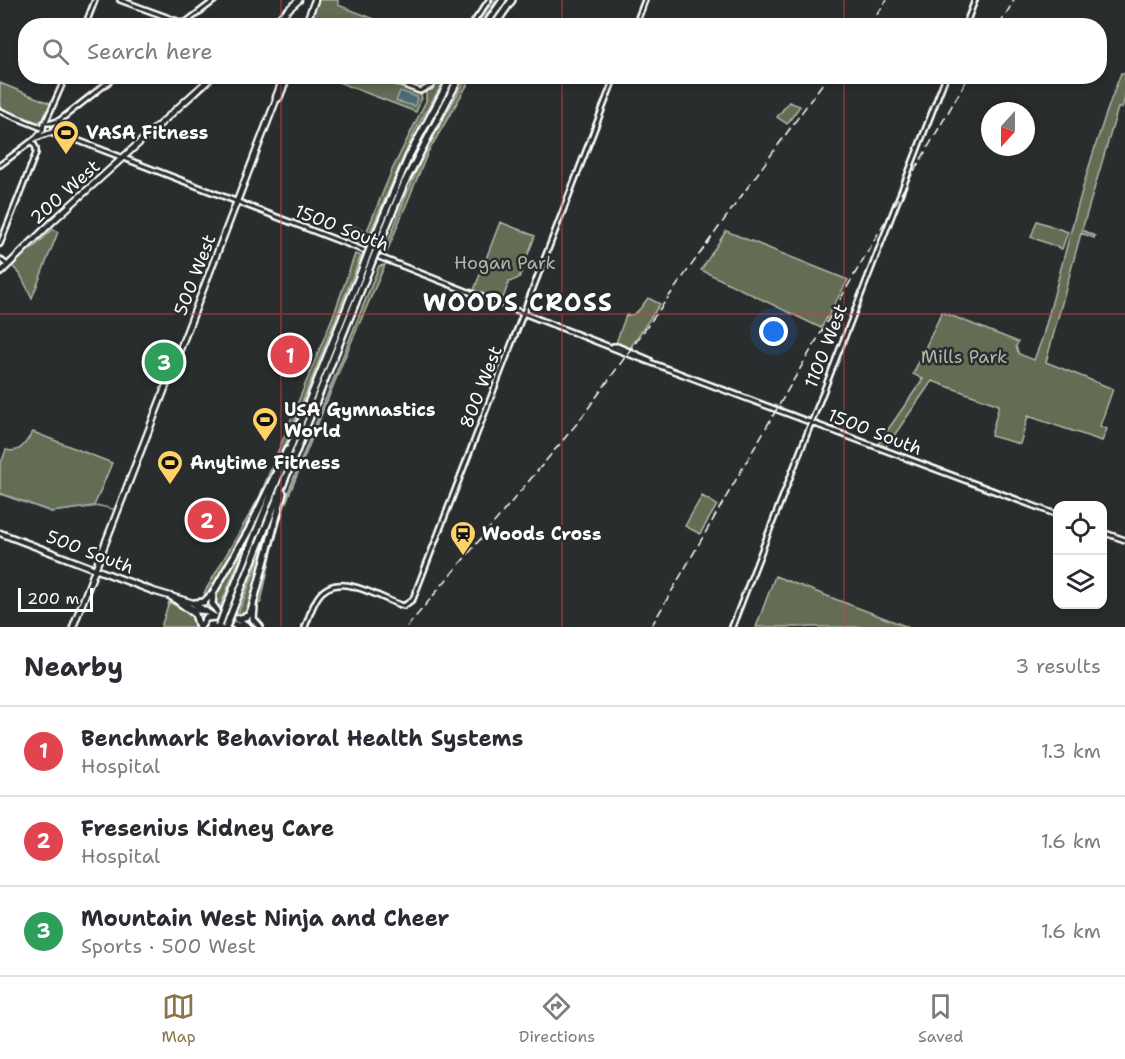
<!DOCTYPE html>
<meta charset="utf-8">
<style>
:root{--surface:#fff;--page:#f2f2f3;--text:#2b2b33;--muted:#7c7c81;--line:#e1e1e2;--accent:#8a764a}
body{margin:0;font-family:"Shantell Sans",sans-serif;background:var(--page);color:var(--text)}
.controls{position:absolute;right:18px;bottom:18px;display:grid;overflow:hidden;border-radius:12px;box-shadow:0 3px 9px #0003}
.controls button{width:54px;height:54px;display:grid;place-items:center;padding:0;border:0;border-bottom:2px solid var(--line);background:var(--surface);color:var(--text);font:30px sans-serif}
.compass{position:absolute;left:981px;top:102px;width:54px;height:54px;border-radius:50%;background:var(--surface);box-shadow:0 3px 9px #0003;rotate:201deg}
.scale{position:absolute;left:18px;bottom:15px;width:75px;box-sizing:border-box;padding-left:6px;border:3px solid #fff;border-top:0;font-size:16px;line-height:21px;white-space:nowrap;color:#fff;-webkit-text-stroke:4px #2a2d2e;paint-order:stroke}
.you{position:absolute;left:774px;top:332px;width:21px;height:21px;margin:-15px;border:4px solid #fff;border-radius:50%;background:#1a73e8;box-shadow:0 0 0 9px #1a73e833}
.badge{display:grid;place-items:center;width:39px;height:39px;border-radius:50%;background:var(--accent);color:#fff;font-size:20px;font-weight:700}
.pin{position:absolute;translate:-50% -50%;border:3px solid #fff;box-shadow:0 2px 6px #0006}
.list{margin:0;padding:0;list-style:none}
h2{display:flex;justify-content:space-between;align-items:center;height:78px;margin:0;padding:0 24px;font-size:26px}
h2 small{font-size:20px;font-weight:400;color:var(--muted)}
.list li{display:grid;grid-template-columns:39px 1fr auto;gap:18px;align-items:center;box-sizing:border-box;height:90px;padding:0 24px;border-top:2px solid var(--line)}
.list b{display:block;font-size:22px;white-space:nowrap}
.list p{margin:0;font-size:20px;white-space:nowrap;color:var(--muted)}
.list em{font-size:20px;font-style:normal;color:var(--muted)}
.icon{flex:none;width:33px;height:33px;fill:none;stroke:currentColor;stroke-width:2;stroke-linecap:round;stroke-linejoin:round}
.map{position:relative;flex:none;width:1125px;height:627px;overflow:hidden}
.search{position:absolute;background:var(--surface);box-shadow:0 3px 9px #0003;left:18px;right:18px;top:18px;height:66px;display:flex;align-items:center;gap:15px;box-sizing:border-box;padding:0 21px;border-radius:24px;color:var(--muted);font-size:22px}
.sheet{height:348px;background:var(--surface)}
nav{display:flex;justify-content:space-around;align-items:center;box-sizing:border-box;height:84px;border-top:2px solid var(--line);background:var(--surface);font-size:16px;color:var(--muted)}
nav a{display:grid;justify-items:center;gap:3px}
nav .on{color:var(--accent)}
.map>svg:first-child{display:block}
.green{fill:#646d53;stroke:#b2b6a9;stroke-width:1.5}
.water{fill:#4d6a71;stroke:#94a6aa;stroke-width:1.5}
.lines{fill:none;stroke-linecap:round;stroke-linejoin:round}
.stream{stroke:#94a6aa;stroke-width:1.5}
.minor-casing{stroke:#fff;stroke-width:8}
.major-casing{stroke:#fff;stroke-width:9}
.highway-casing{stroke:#fff;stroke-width:10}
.minor{stroke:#2a2d2e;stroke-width:3}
.major{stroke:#2a2d2e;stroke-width:4.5}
.highway{stroke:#2a2d2e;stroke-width:5}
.rail{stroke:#fff;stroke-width:1.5;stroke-dasharray:9 4.5;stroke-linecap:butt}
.highway-bridge-casing{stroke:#fff;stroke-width:10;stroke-linecap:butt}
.highway-bridge{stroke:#2a2d2e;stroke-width:5}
.grid{fill:none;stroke:#da3e3e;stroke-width:1.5;stroke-opacity:0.55}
.labels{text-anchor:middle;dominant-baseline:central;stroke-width:5;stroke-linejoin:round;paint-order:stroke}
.poi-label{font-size:18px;font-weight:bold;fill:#fff;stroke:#2a2d2e;text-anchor:start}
.street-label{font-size:18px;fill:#fff;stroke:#2a2d2e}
.park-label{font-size:18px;fill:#b2b6a9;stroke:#2a2d2e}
.district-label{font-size:24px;font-weight:bold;letter-spacing:1.5px;fill:#fff;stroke:#2a2d2e}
</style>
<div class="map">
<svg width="1125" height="627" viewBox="0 0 1125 627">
<rect width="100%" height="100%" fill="#2a2d2e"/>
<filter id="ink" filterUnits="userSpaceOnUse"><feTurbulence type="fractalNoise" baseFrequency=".0167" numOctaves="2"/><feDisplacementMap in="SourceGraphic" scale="12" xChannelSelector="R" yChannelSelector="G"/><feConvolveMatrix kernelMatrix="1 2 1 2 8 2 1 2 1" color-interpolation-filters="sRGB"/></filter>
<g filter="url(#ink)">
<path class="green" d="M319,0H338V5L390,25H309Z
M491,0H497L479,25L473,26Z
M1121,73L1125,74V98L1122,108H1118L1082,230L1095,236L1094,238L1081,233L1046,362L1113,389L1100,426L1107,429L1102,441L1028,416L1020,444L991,436L999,405L932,381L886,447L878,444L923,379L913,374L942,312L1018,342L1016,347L1019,354L1034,360L1042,339C1067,249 1087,159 1121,73Z
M325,77H372L420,94L422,98L416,112Z
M440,77H446L415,131L366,242L362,243L392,170L426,101V92L435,85Z
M467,77H472L428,152L386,254L384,253L403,203L424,154Z
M0,83L52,104L47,119L37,122L0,108Z
M789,102L800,106L787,124L777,117Z
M1037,221L1068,232L1062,249L1031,237Z
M500,222L535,236L519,278L509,282L502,301L474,290Z
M53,229L58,232L32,298L20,274L11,265L28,247L31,250Z
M726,231L848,280L821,328L701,270Z
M355,254L361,256L282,453L245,533L208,598L204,593L259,498L335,311Z
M385,265L344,359L285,505L272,551L261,602L257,606L256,619L255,613L259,592L277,520L379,266Z
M648,298L660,304L630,348L616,343L626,315C637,317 642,305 648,298Z
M33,432L112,463L94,506L52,512L0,493V466L6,450C22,454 25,442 33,432Z
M702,496L717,505L700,534L685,526Z
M250,531H251L219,609L214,601L215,596Z
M266,542L248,614L241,617L237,616Z
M775,576L908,627H756Z
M169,602L194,615L198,627H161Z"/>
<path class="water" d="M400,91L417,97L415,106L396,101Z
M346,223L366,232L362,242L358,243L341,236Z"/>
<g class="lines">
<path class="stream" d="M0,494L51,512L100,506L113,509"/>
<defs>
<path id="minor" d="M120,0L191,26
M85,26L95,0
M181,26L215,0
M471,26L489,0
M635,26L645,0
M965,26L975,0
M271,76L282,81
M380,76L420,91L431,86L438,76
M0,111L42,128
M46,121L66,76
M50,133L74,139L368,252
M36,138L52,132L60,120L116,76
M0,165L36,138L43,130L44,123H52L60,120
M0,244L36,153V148L32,141
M374,255L628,354L1058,515
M0,259L7,265
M613,346H617L650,360
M1102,532L1125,540
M305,627C309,617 312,606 318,597C338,568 379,599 404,606L413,599L615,76
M732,627L946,76"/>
<path id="major" d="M270,26L299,0
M305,26L315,0
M276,100L279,98L288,76
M0,273L54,220L213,76
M0,533L153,591L193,603L213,616L243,627
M185,605L196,610L206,611
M220,613L239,620L249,627
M73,627L276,100V97L284,76"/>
<path id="highway" d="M485,26L503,0
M494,26L512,0
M373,241L409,156L452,76
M379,244L404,184L460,76
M213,595L212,604L218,612
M172,597L195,614L199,627
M195,603L204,602L213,593L249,530L287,450
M226,607L363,267
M254,608L253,619L260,627
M233,609L369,269
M237,619L248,616L252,608L283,493
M233,624L237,627
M201,626L206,618L216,617"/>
</defs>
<use href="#minor" class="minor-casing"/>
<use href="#major" class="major-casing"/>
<use href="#highway" class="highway-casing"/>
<use href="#minor" class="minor"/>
<use href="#major" class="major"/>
<use href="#highway" class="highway"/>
<path class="rail" d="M869,26L887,0
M999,26L1014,0
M407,627L579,421L828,76
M651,627L969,76"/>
<defs>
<path id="highway-bridge" d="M363,267L373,241
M369,269L379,244
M219,626L226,607
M226,627L233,609"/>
</defs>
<use href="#highway-bridge" class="highway-bridge-casing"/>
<use href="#highway-bridge" class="highway-bridge"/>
</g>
</g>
<path class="grid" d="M281,0V26M562,0V26M844,0V26M281,76V627M562,76V627M844,76V627M0,314H1125"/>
<defs>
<symbol id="stadium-pin" viewBox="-11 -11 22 30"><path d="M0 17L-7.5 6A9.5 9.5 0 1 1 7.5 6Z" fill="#ffd166" stroke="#2a2d2e"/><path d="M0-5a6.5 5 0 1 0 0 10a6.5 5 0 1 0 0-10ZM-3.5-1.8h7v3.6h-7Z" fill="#111"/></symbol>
<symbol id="station-pin" viewBox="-11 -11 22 30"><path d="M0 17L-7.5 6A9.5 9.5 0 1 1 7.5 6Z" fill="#ffd166" stroke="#2a2d2e"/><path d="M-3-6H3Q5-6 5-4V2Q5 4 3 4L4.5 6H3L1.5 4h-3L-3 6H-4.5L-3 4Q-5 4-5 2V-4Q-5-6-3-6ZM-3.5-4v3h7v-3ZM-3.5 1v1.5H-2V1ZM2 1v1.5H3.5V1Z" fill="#111"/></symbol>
</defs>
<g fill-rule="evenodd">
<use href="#stadium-pin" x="51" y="118" width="30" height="40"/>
<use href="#stadium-pin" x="250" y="405" width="30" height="40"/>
<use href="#stadium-pin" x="155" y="448" width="30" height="40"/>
<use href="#station-pin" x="448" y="519" width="30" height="40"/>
</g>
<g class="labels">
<g class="poi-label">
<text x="86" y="133">VASA Fitness</text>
<text x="284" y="410">USA Gymnastics<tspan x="284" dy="21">World</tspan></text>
<text x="190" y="463">Anytime Fitness</text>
<text x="482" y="534">Woods Cross</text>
</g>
<g class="street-label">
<text transform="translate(65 192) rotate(-42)">200 West</text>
<text transform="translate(342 228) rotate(21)">1500 South</text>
<text transform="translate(195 275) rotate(-69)">500 West</text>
<text transform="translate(826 346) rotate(-69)">1100 West</text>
<text transform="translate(481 387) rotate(-69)">800 West</text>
<text transform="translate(875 432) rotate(21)">1500 South</text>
<text transform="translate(90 552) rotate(21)">500 South</text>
</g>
<g class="park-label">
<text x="505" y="263">Hogan Park</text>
<text x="964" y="357">Mills Park</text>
</g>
<g class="district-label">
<text x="518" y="303">WOODS CROSS</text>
</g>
</g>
</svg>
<div class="controls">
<button><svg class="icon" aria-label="locate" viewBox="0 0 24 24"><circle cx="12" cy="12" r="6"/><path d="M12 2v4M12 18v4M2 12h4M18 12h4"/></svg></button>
<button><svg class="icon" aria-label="layers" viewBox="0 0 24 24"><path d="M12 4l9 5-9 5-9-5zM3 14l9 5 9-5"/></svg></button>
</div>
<svg class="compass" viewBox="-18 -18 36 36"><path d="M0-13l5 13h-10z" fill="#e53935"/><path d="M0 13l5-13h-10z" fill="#7c7c81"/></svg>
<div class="scale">200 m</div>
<div class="you"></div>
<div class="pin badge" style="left:290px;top:355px;background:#e0444e">1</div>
<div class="pin badge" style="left:207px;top:520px;background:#e0444e">2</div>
<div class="pin badge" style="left:164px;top:362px;background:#2e9e5b">3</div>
<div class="search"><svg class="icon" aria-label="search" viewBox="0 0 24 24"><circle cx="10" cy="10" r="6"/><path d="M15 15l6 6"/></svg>Search here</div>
</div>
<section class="sheet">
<h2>Nearby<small>3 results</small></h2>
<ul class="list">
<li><span class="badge" style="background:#e0444e">1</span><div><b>Benchmark Behavioral Health Systems</b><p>Hospital</p></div><em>1.3 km</em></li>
<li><span class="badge" style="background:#e0444e">2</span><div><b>Fresenius Kidney Care</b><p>Hospital</p></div><em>1.6 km</em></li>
<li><span class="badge" style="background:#2e9e5b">3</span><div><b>Mountain West Ninja and Cheer</b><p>Sports · 500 West</p></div><em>1.6 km</em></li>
</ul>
</section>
<nav>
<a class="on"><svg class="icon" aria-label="map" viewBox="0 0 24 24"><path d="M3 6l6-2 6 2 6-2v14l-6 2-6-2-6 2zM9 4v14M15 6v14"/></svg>Map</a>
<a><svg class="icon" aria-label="directions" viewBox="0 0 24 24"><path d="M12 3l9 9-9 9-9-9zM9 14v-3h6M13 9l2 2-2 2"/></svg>Directions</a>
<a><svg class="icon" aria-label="saved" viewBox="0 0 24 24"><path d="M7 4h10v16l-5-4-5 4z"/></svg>Saved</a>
</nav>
